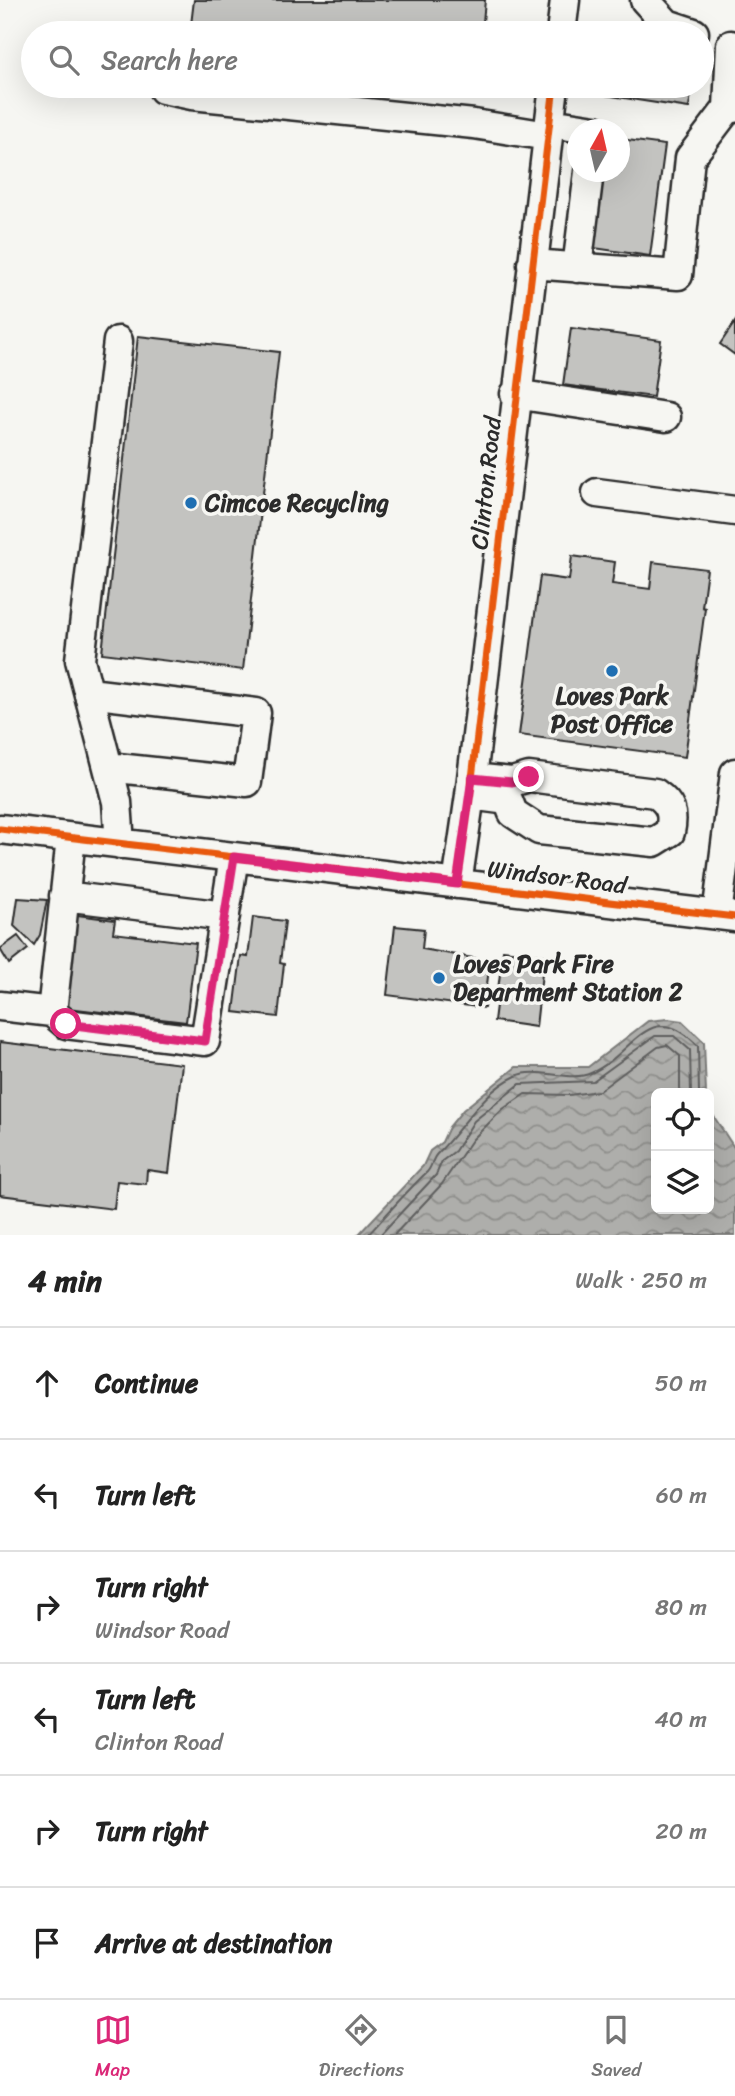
<!DOCTYPE html>
<meta charset="utf-8">
<style>
:root{--surface:#fff;--page:#f2f2f2;--text:#222;--muted:#767676;--line:#e0e0e0;--accent:#db2777}
body{margin:0;font-family:Sriracha,sans-serif;background:var(--page);color:var(--text)}
.controls{position:absolute;right:21px;bottom:21px;display:grid;overflow:hidden;border-radius:10px;box-shadow:0 7px 28px #0002}
.controls button{width:63px;height:63px;display:grid;place-items:center;padding:0;border:0;border-bottom:2px solid var(--line);background:var(--surface);color:var(--text);font:35px sans-serif}
.compass{position:absolute;left:567px;top:119px;width:63px;height:63px;border-radius:50%;background:var(--surface);box-shadow:0 7px 28px #0002;rotate:8deg}
.stop{position:absolute;width:21px;height:21px;margin:-16px;border:5px solid #db2777;border-radius:50%;background:#fff}
.stop.end{background:#db2777;border-color:#fff;box-shadow:0 2px 7px #0008}
.list{margin:0;padding:0;list-style:none}
h2{display:flex;justify-content:space-between;align-items:center;height:91px;margin:0;padding:0 28px;font-size:30px}
h2 small{font-size:23px;font-weight:400;color:var(--muted)}
.list li{display:grid;grid-template-columns:46px 1fr auto;gap:21px;align-items:center;box-sizing:border-box;height:112px;padding:0 28px;border-top:2px solid var(--line)}
.list b{display:block;font-size:26px;white-space:nowrap}
.list p{margin:0;font-size:23px;white-space:nowrap;color:var(--muted)}
.list em{font-size:23px;font-style:normal;color:var(--muted)}
.icon{flex:none;width:38px;height:38px;fill:none;stroke:currentColor;stroke-width:2;stroke-linecap:round;stroke-linejoin:round}
.map{position:relative;flex:none;width:735px;height:1235px;overflow:hidden}
.search{position:absolute;background:var(--surface);box-shadow:0 7px 28px #0002;left:21px;right:21px;top:21px;height:77px;display:flex;align-items:center;gap:18px;box-sizing:border-box;padding:0 24px;border-radius:38px;color:var(--muted);font-size:26px}
.sheet{height:763px;background:var(--surface)}
nav{display:flex;justify-content:space-around;align-items:center;box-sizing:border-box;height:98px;border-top:2px solid var(--line);background:var(--surface);font-size:19px;color:var(--muted)}
nav a{display:grid;justify-items:center;gap:4px}
nav .on{color:var(--accent)}
.map>svg:first-child{display:block}
.water{fill:url(#water-waves);stroke:#7a7a78;stroke-width:2}
.lines{fill:none;stroke-linecap:round;stroke-linejoin:round}
.shore{stroke:#5f5f5e;stroke-width:2}
.building{fill:#c3c3c0;stroke:#2b2b2b;stroke-width:2}
.minor-casing{stroke:#2b2b2b;stroke-width:33}
.minor{stroke:#f6f6f2;stroke-width:28}
.cycleway-casing{stroke:#f6f6f2;stroke-width:11}
.cycleway{stroke:#e8590c;stroke-width:7}
.route{stroke:#db2777;stroke-width:9}
.poi-dot{fill:#1f6fb2;stroke:#f6f6f2;stroke-width:2.5}
.labels{text-anchor:middle;dominant-baseline:central;stroke-width:7;stroke-linejoin:round;paint-order:stroke}
.street-label{font-size:24px;fill:#2b2b2b;stroke:#f6f6f2}
.poi-label{font-size:24px;font-weight:bold;fill:#2b2b2b;stroke:#f6f6f2;text-anchor:start}
</style>
<div class="map">
<svg width="735" height="1235" viewBox="0 0 735 1235">
<defs>
<pattern id="water-waves" width="16" height="10" patternUnits="userSpaceOnUse" patternTransform="scale(1.75)"><rect width="16" height="10" fill="#aeaeab"/><path d="M0 5q4-4 8 0t8 0" fill="none" stroke="#8e8e8b"/></pattern>
</defs>
<rect width="100%" height="100%" fill="#f6f6f2"/>
<filter id="ink" filterUnits="userSpaceOnUse"><feTurbulence type="fractalNoise" baseFrequency=".0143" numOctaves="2"/><feDisplacementMap in="SourceGraphic" scale="14" xChannelSelector="R" yChannelSelector="G"/><feConvolveMatrix kernelMatrix="1 2 1 2 8 2 1 2 1" color-interpolation-filters="sRGB"/></filter>
<g filter="url(#ink)">
<path class="water" d="M668,1019L682,1021L704,1042L706,1093H656V1209H709V1109L735,1149V1235H358L423,1166L430,1151L442,1142L449,1127L463,1110L516,1067H588L648,1021Z"/>
<g class="lines">
<path class="shore" d="M368,1235C387,1214 406,1192 427,1172C432,1167 432,1159 437,1154C463,1129 481,1092 516,1076C538,1066 569,1083 591,1073C633,1055 650,995 698,1046L699,1093
M380,1235L436,1175L442,1161L455,1151L474,1121L520,1084L593,1081L655,1036H674L690,1050L691,1093
M394,1235L442,1184L472,1140L503,1109L525,1094L569,1095L599,1091L658,1047L667,1045L680,1056V1093"/>
</g>
<path class="building" d="M194,0H485L482,33H190Z
M599,86H692L689,108L598,94Z
M620,139L665,145L650,256L594,248L604,172H620Z
M735,322V355L720,344Z
M571,328L661,340L653,397L563,385Z
M138,336L279,352L243,670L102,653Z
M572,556L615,562L612,584L650,589L653,562L707,569L702,607L705,608L685,757L519,735L540,576L569,580Z
M18,898L47,900L40,935L34,945L14,926Z
M70,914L115,920L113,933L196,943L186,1022L59,1007Z
M253,917L285,921L280,963L284,964L278,1017L234,1012L241,956L248,957Z
M395,926L424,929L422,949L490,961L484,1008L387,995Z
M18,936L28,949L9,964L0,949Z
M503,950L544,955L536,1027L494,1021Z
M0,1042L182,1064L169,1173L147,1170L146,1184L117,1181L114,1209L0,1195Z"/>
<g class="lines">
<defs>
<path id="minor" d="M645,0L667,24L694,33
M561,33L565,0
M163,89L192,95L474,124L548,136
M728,108L731,45
M550,123L595,130
M532,264L678,275L690,158L728,108H735
M577,268L589,172
M118,341L80,660L117,802L120,844
M515,394L666,417
M597,493L735,511
M89,693L256,713L247,782L108,767
M470,795L508,800L513,813L539,830L654,842L670,832C674,813 671,804 655,793L529,777L512,782L472,778
M0,829L735,917
M457,884L470,795L554,86
M64,896L225,916
M717,915L735,773
M0,1006L52,1012L71,838
M52,1012L66,1024L205,1041L234,857"/>
</defs>
<use href="#minor" class="minor-casing"/>
<use href="#minor" class="minor"/>
<defs>
<path id="cycleway" d="M0,829L735,917
M457,884L470,795L554,86"/>
</defs>
<use href="#cycleway" class="cycleway-casing"/>
<use href="#cycleway" class="cycleway"/>
</g>
</g>
<g class="lines" filter="url(#ink)">
<path class="route" d="M66,1024L205,1041L234,857L457,884L472,778L512,782L529,777"/>
</g>
<g class="poi-dot">
<circle cx="191" cy="503" r="7"/>
<circle cx="612" cy="671" r="7"/>
<circle cx="439" cy="978" r="7"/>
</g>
<g class="labels">
<g class="street-label">
<text transform="translate(486 483) rotate(-84)">Clinton Road</text>
<text transform="translate(557 877) rotate(7)">Windsor Road</text>
</g>
<g class="poi-label">
<text x="205" y="503">Cimcoe Recycling</text>
<text x="612" y="696" text-anchor="middle">Loves Park<tspan x="612" dy="28">Post Office</tspan></text>
<text x="453" y="964">Loves Park Fire<tspan x="453" dy="28">Department Station 2</tspan></text>
</g>
</g>
</svg>
<div class="controls">
<button><svg class="icon" aria-label="locate" viewBox="0 0 24 24"><circle cx="12" cy="12" r="6"/><path d="M12 2v4M12 18v4M2 12h4M18 12h4"/></svg></button>
<button><svg class="icon" aria-label="layers" viewBox="0 0 24 24"><path d="M12 4l9 5-9 5-9-5zM3 14l9 5 9-5"/></svg></button>
</div>
<svg class="compass" viewBox="-18 -18 36 36"><path d="M0-13l5 13h-10z" fill="#e53935"/><path d="M0 13l5-13h-10z" fill="#767676"/></svg>
<div class="stop" style="left:66px;top:1024px"></div>
<div class="stop end" style="left:529px;top:777px"></div>
<div class="search"><svg class="icon" aria-label="search" viewBox="0 0 24 24"><circle cx="10" cy="10" r="6"/><path d="M15 15l6 6"/></svg>Search here</div>
</div>
<section class="sheet">
<h2>4 min<small>Walk · 250 m</small></h2>
<ul class="list">
<li><svg class="icon" aria-label="ahead" viewBox="0 0 24 24"><path d="M12 20V5M6 11l6-6 6 6"/></svg><div><b>Continue</b></div><em>50 m</em></li>
<li><svg class="icon" aria-label="left" viewBox="0 0 24 24"><path d="M17 20v-9H6M10 6l-5 5 5 5"/></svg><div><b>Turn left</b></div><em>60 m</em></li>
<li><svg class="icon" aria-label="right" viewBox="0 0 24 24"><path d="M7 20v-9h11M14 6l5 5-5 5"/></svg><div><b>Turn right</b><p>Windsor Road</p></div><em>80 m</em></li>
<li><svg class="icon" aria-label="left" viewBox="0 0 24 24"><path d="M17 20v-9H6M10 6l-5 5 5 5"/></svg><div><b>Turn left</b><p>Clinton Road</p></div><em>40 m</em></li>
<li><svg class="icon" aria-label="right" viewBox="0 0 24 24"><path d="M7 20v-9h11M14 6l5 5-5 5"/></svg><div><b>Turn right</b></div><em>20 m</em></li>
<li><svg class="icon" aria-label="arrive" viewBox="0 0 24 24"><path d="M6 21V4h12l-3 4 3 4H6"/></svg><div><b>Arrive at destination</b></div></li>
</ul>
</section>
<nav>
<a class="on"><svg class="icon" aria-label="map" viewBox="0 0 24 24"><path d="M3 6l6-2 6 2 6-2v14l-6 2-6-2-6 2zM9 4v14M15 6v14"/></svg>Map</a>
<a><svg class="icon" aria-label="directions" viewBox="0 0 24 24"><path d="M12 3l9 9-9 9-9-9zM9 14v-3h6M13 9l2 2-2 2"/></svg>Directions</a>
<a><svg class="icon" aria-label="saved" viewBox="0 0 24 24"><path d="M7 4h10v16l-5-4-5 4z"/></svg>Saved</a>
</nav>
